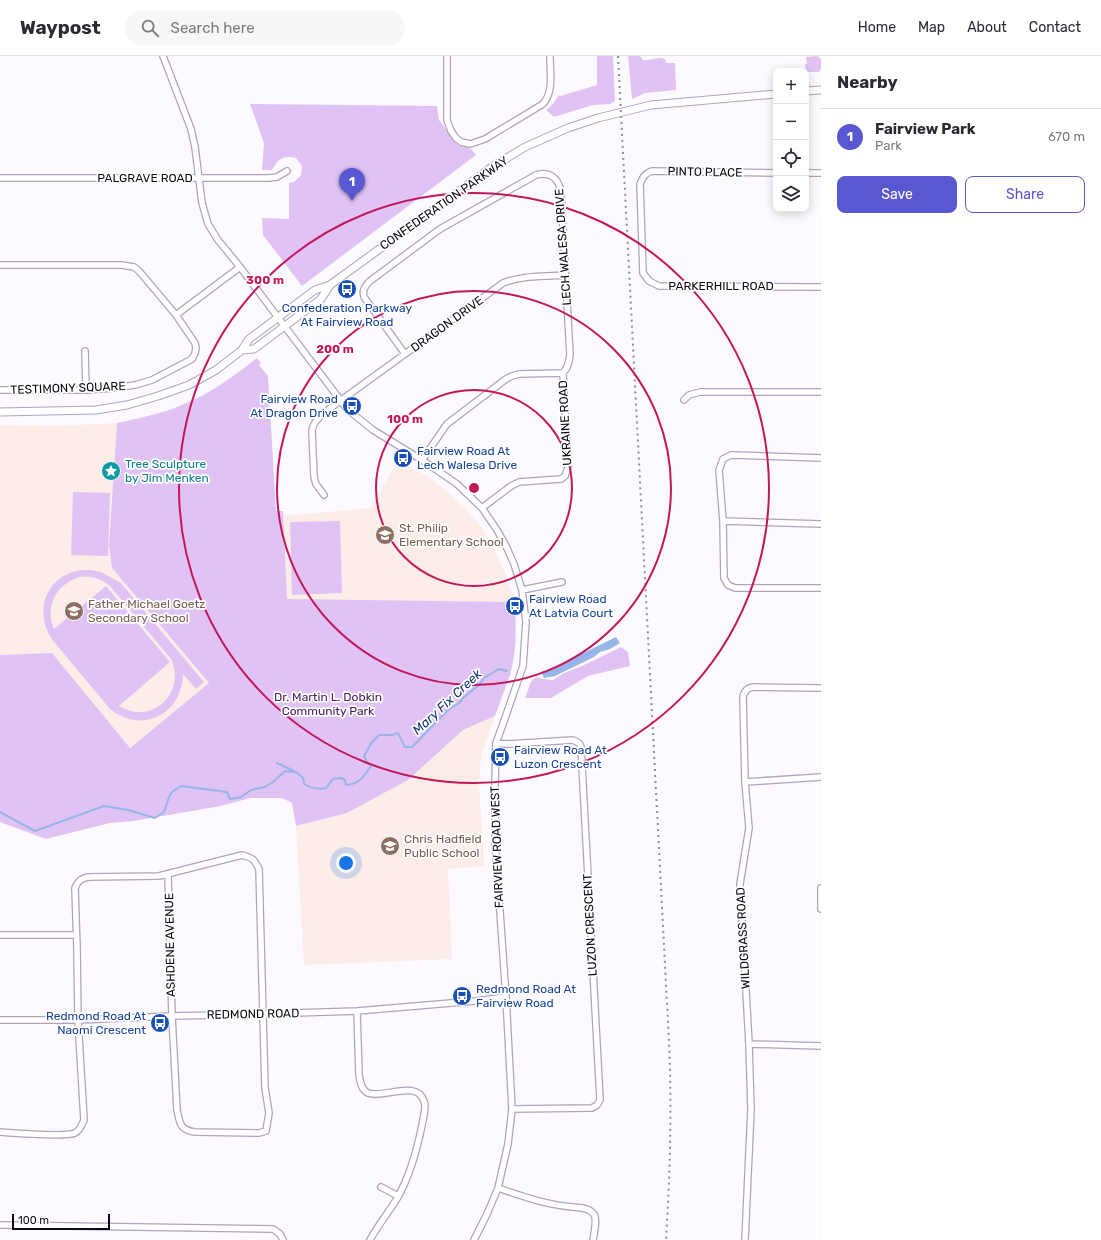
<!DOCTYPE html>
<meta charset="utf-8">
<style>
:root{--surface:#fff;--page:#f7f7f7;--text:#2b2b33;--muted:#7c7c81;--line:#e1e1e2;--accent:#5a58d0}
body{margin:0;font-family:Rubik,sans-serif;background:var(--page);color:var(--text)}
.controls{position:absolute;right:12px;top:12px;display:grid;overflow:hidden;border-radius:8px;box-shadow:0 2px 10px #0003}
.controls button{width:36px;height:36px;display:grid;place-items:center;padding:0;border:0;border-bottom:1px solid var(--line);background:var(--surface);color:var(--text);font:20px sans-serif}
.scale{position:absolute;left:12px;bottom:10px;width:98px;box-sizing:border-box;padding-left:4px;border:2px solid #0e0912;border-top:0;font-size:11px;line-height:14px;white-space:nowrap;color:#0e0912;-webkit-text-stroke:3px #fff;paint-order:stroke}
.you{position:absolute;left:346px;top:807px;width:14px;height:14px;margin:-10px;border:3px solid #fff;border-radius:50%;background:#1a73e8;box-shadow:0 0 0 6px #1a73e833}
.badge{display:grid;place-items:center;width:26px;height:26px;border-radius:50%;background:var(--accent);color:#fff;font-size:13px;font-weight:700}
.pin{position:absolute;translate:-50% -33px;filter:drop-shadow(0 1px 2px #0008)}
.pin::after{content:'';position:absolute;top:21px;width:14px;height:12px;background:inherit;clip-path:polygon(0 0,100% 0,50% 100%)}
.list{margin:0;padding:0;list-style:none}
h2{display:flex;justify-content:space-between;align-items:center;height:52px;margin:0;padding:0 16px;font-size:17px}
h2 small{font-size:13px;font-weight:400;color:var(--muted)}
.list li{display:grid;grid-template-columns:26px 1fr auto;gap:12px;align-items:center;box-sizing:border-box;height:56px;padding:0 16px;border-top:1px solid var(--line)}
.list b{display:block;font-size:15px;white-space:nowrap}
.list p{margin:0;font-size:13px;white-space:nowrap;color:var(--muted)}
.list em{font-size:13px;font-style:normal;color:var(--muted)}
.actions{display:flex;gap:8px;padding:12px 16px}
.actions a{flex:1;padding:9px 0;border:1px solid var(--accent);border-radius:8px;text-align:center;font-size:14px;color:var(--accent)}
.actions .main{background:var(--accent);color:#fff}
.icon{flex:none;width:22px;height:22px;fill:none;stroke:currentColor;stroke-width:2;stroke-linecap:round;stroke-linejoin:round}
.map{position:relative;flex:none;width:821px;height:1184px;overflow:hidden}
header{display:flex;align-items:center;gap:24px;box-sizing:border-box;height:56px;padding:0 20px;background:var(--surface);border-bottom:1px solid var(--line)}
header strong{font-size:19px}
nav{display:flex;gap:22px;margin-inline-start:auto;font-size:14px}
.search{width:280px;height:36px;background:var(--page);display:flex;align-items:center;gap:10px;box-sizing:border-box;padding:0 14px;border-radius:22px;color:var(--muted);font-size:15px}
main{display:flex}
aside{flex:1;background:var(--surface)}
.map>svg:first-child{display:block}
.education{fill:#fcede8}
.green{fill:#e0c3f4;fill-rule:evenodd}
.water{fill:#97b5e8}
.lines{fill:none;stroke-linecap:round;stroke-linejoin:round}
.stream{stroke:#97b5e8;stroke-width:2}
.minor-casing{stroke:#b1a2bc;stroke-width:8}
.tertiary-casing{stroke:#b1a2bc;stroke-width:9}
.minor{stroke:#fff;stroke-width:5.5}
.tertiary{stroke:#fff;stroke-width:7}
.rail{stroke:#918d94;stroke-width:2;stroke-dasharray:2 4;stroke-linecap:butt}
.ring{fill:none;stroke:#c2185b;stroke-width:2}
.labels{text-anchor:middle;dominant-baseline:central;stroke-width:3.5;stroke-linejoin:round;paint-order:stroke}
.street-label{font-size:12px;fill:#0e0912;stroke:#fff}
.transit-label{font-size:12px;fill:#164399;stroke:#fff;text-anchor:start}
.culture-label{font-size:12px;fill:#0d838f;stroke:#fff;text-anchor:start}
.education-label{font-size:12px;fill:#785e54;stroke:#fff;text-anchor:start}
.park-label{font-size:12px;fill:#48215e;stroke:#fff}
.water-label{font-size:13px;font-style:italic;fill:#143671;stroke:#fff}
.centre{fill:#c2185b;stroke:#fff;stroke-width:2}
.ring-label{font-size:12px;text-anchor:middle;font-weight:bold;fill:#c2185b;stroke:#fff;stroke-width:3.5;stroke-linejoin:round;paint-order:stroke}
</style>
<header>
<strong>Waypost</strong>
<div class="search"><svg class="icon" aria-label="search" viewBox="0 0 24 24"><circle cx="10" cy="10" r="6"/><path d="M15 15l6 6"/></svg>Search here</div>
<nav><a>Home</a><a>Map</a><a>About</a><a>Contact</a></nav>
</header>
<main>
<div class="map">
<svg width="821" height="1184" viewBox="0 0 821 1184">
<rect width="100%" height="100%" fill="#fcf9ff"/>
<path class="education" d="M117,367L109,489L112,512L209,627L130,692L52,597L0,599V369L52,370Z
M398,404L430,422L449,437L466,453L480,469L493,490L505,518L515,546L287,544L283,460L371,452Z
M495,660L481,700L479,727L484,810L448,813L452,903L304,909L296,770L347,757L408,724L463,674Z"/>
<path class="green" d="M597,0H613L615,45L610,48L593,49L554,61L546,54L553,48L559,39L560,40L597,29Z
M628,0H640L643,4C652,5 658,0 665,3L666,7H675L676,34L645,37L632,43Z
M817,0L821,3V13L819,16H806L805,8H807L806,1Z
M250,48L437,50L439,64L457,88L471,93L476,99L302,230L263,179L262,162L289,163V127L294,126L301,119L302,110L296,102C284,99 278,102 272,114H262L264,87Z
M257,302L261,307L259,309L268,320L276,455H283L287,543L515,546C516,570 517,595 510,619C505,633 500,646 495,660L463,674L408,724L347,757L296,770L292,747L282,742H250L221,750L133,765L110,767L46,783L0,766V599L52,597L130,692L209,627L112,512L109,489L117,367C139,362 161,358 182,349C210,338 234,320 257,302Z
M73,436L110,437L108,500L71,499Z
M340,465L342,537L292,539L290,466Z
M80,514H91L101,516L121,527L204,626L196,633L183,618C182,658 143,679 110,653L54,586C33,558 44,521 80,514ZM80,521C91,520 100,522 109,529L171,603C187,637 151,670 119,650L170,606L106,530L54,573C44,551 57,527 80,521Z
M621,591L628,596L630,610L588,620L551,642H525L531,626L536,621L543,623L553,624L564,617L582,610Z"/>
<path class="water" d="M616,581L620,587L610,593L600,596L594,601L555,620L544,622L541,616L553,612Z"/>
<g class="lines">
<path class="stream" d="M277,707L294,715
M0,756L35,775L104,750L128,754L155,762L164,756L169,741L172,736L181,730L227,736L230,743L241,741L251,734L265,731L273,726L285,715L296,716L303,722L304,728C311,732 317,734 326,732L333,723L341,722L345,724L346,729C359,729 364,720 371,710L367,706L364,700L372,686L379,679H392L398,677L405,691H412L448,654L459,647L464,641L479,629L484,622L499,613L507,615"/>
<defs>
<path id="minor" d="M163,0L191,73L195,91L202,147L208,168L218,184L240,211L347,353L373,374L422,404L457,428L482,452L497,474L506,490L514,508L522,534L526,566L523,610L503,668L496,687L495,730V785L506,941L512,1053L508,1088L498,1132L487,1158L474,1184
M447,0V64L451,75L456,82L461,86L470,88L485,83L543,48C554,35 550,17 550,0
M776,117L652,115C645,117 643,121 640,128L643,217L649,225L659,230L821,231
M806,117H821
M0,122H268L277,121L287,115
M0,209H121L134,211L139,215L176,259L195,287L196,292L195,297L192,303L152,324L135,329L114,332L86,334H0
M176,259L240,211
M85,295L86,334
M405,298L364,241C362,234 365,230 370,225L440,173L536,119C550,115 559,122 561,137L570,299C569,306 568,312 563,317L519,318L512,320L506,323L447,368L422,404
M684,344L689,339L700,336H821
M821,402L731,399L723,403L719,414L723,465L724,522L728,529L735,532H821
M324,439L316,428L314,421L312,375C313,362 330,353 340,345L503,227C523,219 544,221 565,219
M482,452L511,430L519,426L561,423L565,420L568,411L563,317
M723,465L821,468
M522,534L562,526
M496,687L507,688L573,684L579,687L581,691L600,1044L597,1049L592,1052L512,1053
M745,726L821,721
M821,832V853
M0,879H76
M357,955L359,1019C360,1025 361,1034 368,1037C383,1043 417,1023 424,1045C427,1051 423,1062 422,1069C417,1094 410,1119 398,1141C389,1156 378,1169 370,1184
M0,964H78L172,960L263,958L357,955L475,945L506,941
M749,988L821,990
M0,1076C13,1077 66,1081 75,1077C79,1075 82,1069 84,1064L78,964L77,892L75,832C78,825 81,822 89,821L159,820L242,799C253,802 254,803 259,813L265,1032L269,1057L266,1075L259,1077L195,1076C180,1074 180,1068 177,1054L172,960L168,819
M381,1131L398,1140
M498,1132C522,1140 546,1149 573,1151C580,1152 587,1151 593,1157C598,1162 594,1177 593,1184
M0,1169L273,1173L280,1178L283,1184
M745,1184L751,1053L749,988L740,828L749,772L745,726L743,641C744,635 747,632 753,631L821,632"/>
<path id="tertiary" d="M806,35L821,34
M242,294L254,293L321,243L330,229
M0,356L96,354L127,349L158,340L189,329L216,314L242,294L249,283L315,234L330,229L492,111L525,91L568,72L598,62L651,49L776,38"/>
</defs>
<use href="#minor" class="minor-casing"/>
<use href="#tertiary" class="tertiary-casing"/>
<use href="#minor" class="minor"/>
<use href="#tertiary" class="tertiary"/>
<path class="rail" d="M618,0L669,986C672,1052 670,1118 666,1184"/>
</g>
<g class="ring">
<circle cx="474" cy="432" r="98"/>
<circle cx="474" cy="432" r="197"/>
<circle cx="474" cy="432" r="295"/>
</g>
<defs>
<symbol id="bus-disc" viewBox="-11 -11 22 22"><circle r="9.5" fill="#1a4fb4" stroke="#fff"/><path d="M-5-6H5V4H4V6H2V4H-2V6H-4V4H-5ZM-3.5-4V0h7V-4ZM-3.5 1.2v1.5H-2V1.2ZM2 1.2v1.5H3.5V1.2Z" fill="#fff"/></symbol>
<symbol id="sight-disc" viewBox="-11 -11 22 22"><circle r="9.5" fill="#0f9aa8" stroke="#fff"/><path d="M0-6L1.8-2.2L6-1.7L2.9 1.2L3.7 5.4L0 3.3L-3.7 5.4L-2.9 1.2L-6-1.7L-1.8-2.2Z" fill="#fff"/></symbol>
<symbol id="school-disc" viewBox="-11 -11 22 22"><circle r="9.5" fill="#8d6e63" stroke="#fff"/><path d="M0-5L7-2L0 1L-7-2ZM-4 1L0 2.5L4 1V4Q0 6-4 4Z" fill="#fff"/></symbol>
</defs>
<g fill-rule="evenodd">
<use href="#bus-disc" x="336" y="222" width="22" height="22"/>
<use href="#bus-disc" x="341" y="339" width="22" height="22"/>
<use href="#bus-disc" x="392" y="391" width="22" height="22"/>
<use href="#sight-disc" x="100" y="404" width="22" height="22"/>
<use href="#school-disc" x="374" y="468" width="22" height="22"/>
<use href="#bus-disc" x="504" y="539" width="22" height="22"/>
<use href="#school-disc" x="63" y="544" width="22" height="22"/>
<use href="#bus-disc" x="489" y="690" width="22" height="22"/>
<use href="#school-disc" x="379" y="779" width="22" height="22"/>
<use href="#bus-disc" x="451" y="929" width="22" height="22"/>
<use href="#bus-disc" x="149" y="956" width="22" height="22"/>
</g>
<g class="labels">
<g class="street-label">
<text transform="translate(705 116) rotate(1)">PINTO PLACE</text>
<text x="145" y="122">PALGRAVE ROAD</text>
<text transform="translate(444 147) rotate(-35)">CONFEDERATION PARKWAY</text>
<text transform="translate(563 191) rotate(-94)">LECH WALESA DRIVE</text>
<text x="721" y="230">PARKERHILL ROAD</text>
<text transform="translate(447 268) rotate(-36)">DRAGON DRIVE</text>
<text transform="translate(68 332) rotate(-2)">TESTIMONY SQUARE</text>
<text transform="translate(565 367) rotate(-93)">UKRAINE ROAD</text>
<text transform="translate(497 791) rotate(-92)">FAIRVIEW ROAD WEST</text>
<text transform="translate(590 869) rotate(-93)">LUZON CRESCENT</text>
<text transform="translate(743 882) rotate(-93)">WILDGRASS ROAD</text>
<text transform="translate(170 889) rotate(-91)">ASHDENE AVENUE</text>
<text transform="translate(253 958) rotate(-1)">REDMOND ROAD</text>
</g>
<g class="transit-label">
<text x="347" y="252" text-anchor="middle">Confederation Parkway<tspan x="347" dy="14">At Fairview Road</tspan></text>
<text x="338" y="343" text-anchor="end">Fairview Road<tspan x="338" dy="14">At Dragon Drive</tspan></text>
<text x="417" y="395">Fairview Road At<tspan x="417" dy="14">Lech Walesa Drive</tspan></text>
<text x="529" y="543">Fairview Road<tspan x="529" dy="14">At Latvia Court</tspan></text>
<text x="514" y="694">Fairview Road At<tspan x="514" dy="14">Luzon Crescent</tspan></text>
<text x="476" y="933">Redmond Road At<tspan x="476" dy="14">Fairview Road</tspan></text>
<text x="146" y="960" text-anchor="end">Redmond Road At<tspan x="146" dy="14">Naomi Crescent</tspan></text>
</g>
<g class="culture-label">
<text x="125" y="408">Tree Sculpture<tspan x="125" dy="14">by Jim Menken</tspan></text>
</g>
<g class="education-label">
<text x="399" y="472">St. Philip<tspan x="399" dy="14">Elementary School</tspan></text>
<text x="88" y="548">Father Michael Goetz<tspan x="88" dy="14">Secondary School</tspan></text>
<text x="404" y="783">Chris Hadfield<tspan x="404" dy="14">Public School</tspan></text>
</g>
<g class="park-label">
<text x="328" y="641">Dr. Martin L. Dobkin<tspan x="328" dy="14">Community Park</tspan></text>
</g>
<g class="water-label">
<text transform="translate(447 646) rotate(-43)">Mary Fix Creek</text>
</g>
</g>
<circle cx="474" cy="432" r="6" class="centre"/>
<g class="ring-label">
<text x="265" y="228">300 m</text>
<text x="335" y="297">200 m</text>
<text x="405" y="367">100 m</text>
</g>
</svg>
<div class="controls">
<button>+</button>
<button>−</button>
<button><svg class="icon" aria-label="locate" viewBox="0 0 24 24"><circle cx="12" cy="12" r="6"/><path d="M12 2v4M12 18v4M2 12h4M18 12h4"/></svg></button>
<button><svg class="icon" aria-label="layers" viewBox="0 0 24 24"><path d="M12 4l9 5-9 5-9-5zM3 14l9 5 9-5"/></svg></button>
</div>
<div class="scale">100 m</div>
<div class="you"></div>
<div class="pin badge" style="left:352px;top:145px">1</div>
</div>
<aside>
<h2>Nearby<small></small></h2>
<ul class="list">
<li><span class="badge">1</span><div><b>Fairview Park</b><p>Park</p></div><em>670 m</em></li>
</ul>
<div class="actions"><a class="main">Save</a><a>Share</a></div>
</aside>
</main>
